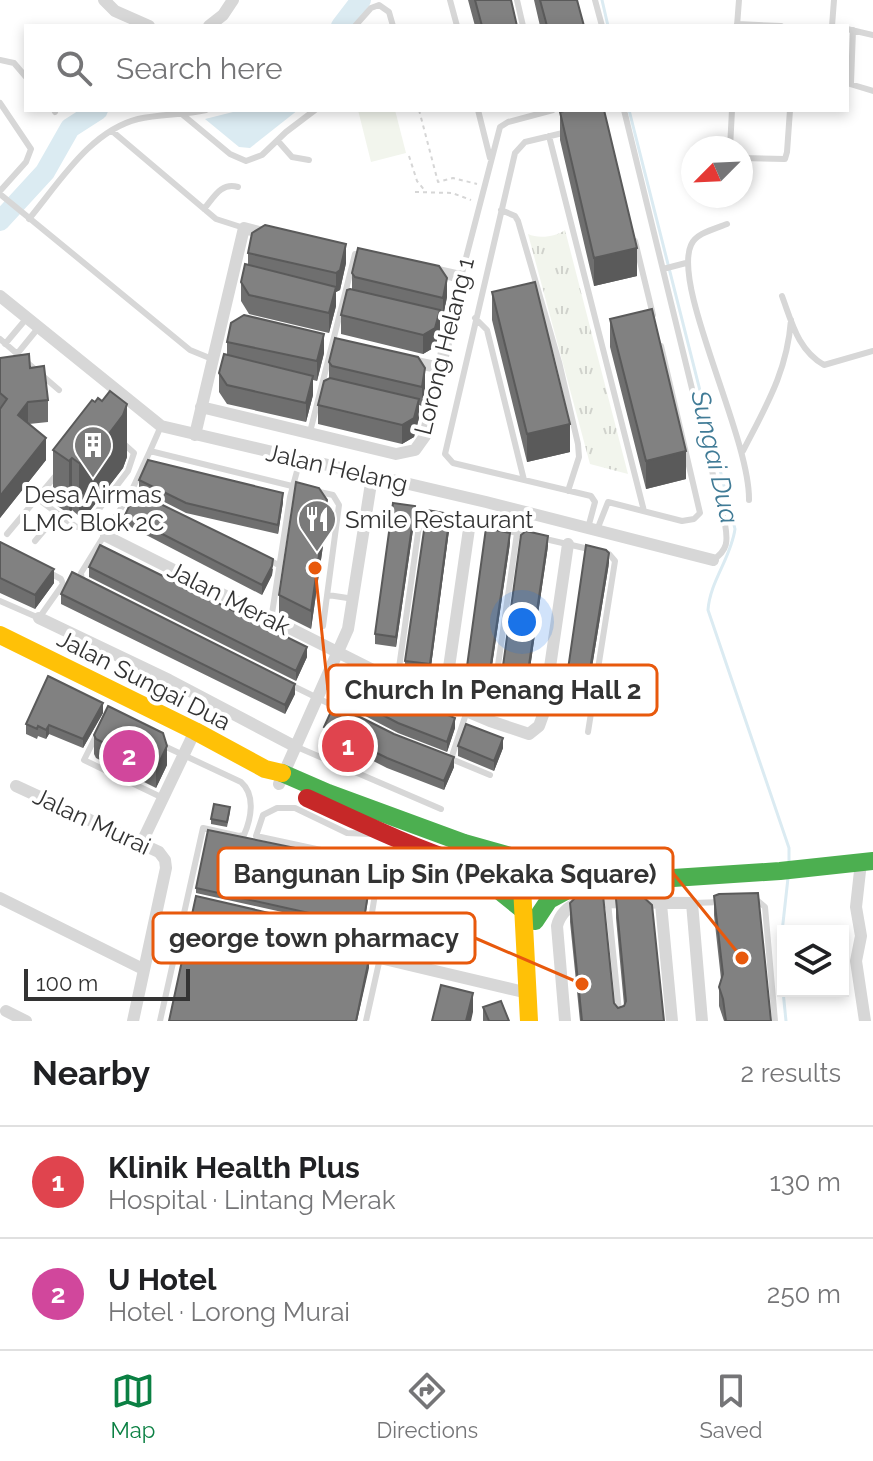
<!DOCTYPE html>
<meta charset="utf-8">
<style>
:root{--surface:#fff;--page:#f2f2f2;--text:#202124;--muted:#757577;--line:#e0e0e0;--accent:#0b8043}
body{margin:0;font-family:Raleway,sans-serif;background:var(--page);color:var(--text)}
.controls{position:absolute;right:24px;bottom:24px;display:grid;overflow:hidden;border-radius:0px;box-shadow:0 4px 12px #0003}
.controls button{width:72px;height:72px;display:grid;place-items:center;padding:0;border:0;border-bottom:2px solid var(--line);background:var(--surface);color:var(--text);font:40px sans-serif}
.compass{position:absolute;left:681px;top:136px;width:72px;height:72px;border-radius:50%;background:var(--surface);box-shadow:0 4px 12px #0003;rotate:246deg}
.scale{position:absolute;left:24px;bottom:20px;width:166px;box-sizing:border-box;padding-left:8px;border:4px solid #333;border-top:0;font-size:22px;line-height:28px;white-space:nowrap;color:#333;-webkit-text-stroke:6px #fff;paint-order:stroke}
.you{position:absolute;left:522px;top:622px;width:28px;height:28px;margin:-20px;border:6px solid #fff;border-radius:50%;background:#1a73e8;box-shadow:0 0 0 12px #1a73e833}
.badge{display:grid;place-items:center;width:52px;height:52px;border-radius:50%;background:var(--accent);color:#fff;font-size:26px;font-weight:700}
.pin{position:absolute;translate:-50% -50%;border:4px solid #fff;box-shadow:0 2px 8px #0006}
.list{margin:0;padding:0;list-style:none}
h2{display:flex;justify-content:space-between;align-items:center;height:104px;margin:0;padding:0 32px;font-size:34px}
h2 small{font-size:26px;font-weight:400;color:var(--muted)}
.list li{display:grid;grid-template-columns:52px 1fr auto;gap:24px;align-items:center;box-sizing:border-box;height:112px;padding:0 32px;border-top:2px solid var(--line)}
.list b{display:block;font-size:30px;white-space:nowrap}
.list p{margin:0;font-size:26px;white-space:nowrap;color:var(--muted)}
.list em{font-size:26px;font-style:normal;color:var(--muted)}
.icon{flex:none;width:44px;height:44px;fill:none;stroke:currentColor;stroke-width:2;stroke-linecap:round;stroke-linejoin:round}
.map{position:relative;flex:none;width:873px;height:1021px;overflow:hidden}
.search{position:absolute;background:var(--surface);box-shadow:0 4px 12px #0003;left:24px;right:24px;top:24px;height:88px;display:flex;align-items:center;gap:20px;box-sizing:border-box;padding:0 28px;border-radius:0px;color:var(--muted);font-size:30px}
.sheet{height:328px;background:var(--surface)}
nav{display:flex;justify-content:space-around;align-items:center;box-sizing:border-box;height:112px;border-top:2px solid var(--line);background:var(--surface);font-size:22px;color:var(--muted)}
nav a{display:grid;justify-items:center;gap:4px}
nav .on{color:var(--accent)}
.map>svg:first-child{display:block}
.green{fill:#f2f5ed}
.park{fill:url(#park-tufts)}
.water{fill:#dbebf2}
.lines{fill:none;stroke-linecap:round;stroke-linejoin:round}
.stream{stroke:#dbebf2;stroke-width:3}
.river{stroke:#dbebf2;stroke-width:20}
.path{stroke:#d6d6d6;stroke-width:2;stroke-dasharray:4 4;stroke-linecap:butt}
.lane{stroke:#d7d7d7;stroke-width:6}
.street{stroke:#d7d7d7;stroke-width:12}
.fast{stroke:#4caf50;stroke-width:18}
.slow{stroke:#ffc107;stroke-width:18}
.jam{stroke:#c62828;stroke-width:18}
.wall{fill:#6f6f6f}
.shaded-wall{fill:#5a5a5a}
.building{fill:#818181;stroke:#5a5a5a;stroke-width:2}
.labels{text-anchor:middle;dominant-baseline:central;stroke-width:8;stroke-linejoin:round;paint-order:stroke}
.street-label{font-size:24px;fill:#333;stroke:#fff}
.poi-label{font-size:24px;fill:#333;stroke:#fff}
.water-label{font-size:26px;font-style:italic;fill:#407b96;stroke:#fff}
.leader{fill:none;stroke:#e8590c;stroke-width:3}
.callout-dot{fill:#e8590c;stroke:#fff;stroke-width:3}
.callout{fill:#fff;stroke:#e8590c;stroke-width:3}
.callout-label{font-size:26px;text-anchor:middle;font-weight:bold;fill:#333}
</style>
<div class="map">
<svg width="873" height="1021" viewBox="0 0 873 1021">
<defs>
<pattern id="park-tufts" width="24" height="20" patternUnits="userSpaceOnUse" patternTransform="scale(2)"><rect width="24" height="20" fill="#f2f5ed"/><path d="M3 7l-1-3M5 7V3M7 7l1-3M15 17l-1-3M17 17v-4M19 17l1-3" fill="none" stroke="#d0d2cc"/></pattern>
</defs>
<rect width="100%" height="100%" fill="#fff"/>
<path class="green" d="M358,110H395L406,153L371,162Z"/>
<path class="park" d="M565,230L628,474L590,464L528,234C538,239 556,237 565,230Z"/>
<path class="water" d="M241,110H298L250,148L239,147L205,119Z"/>
<g class="lines">
<path class="stream" d="M602,0L608,26
M629,110L735,529C731,558 710,581 708,610L789,848V862
M783,986L780,950L788,878
M783,991L786,1021"/>
<path class="river" d="M341,26L361,0
M0,221L45,172L70,128L98,110"/>
<path class="path" d="M419,110L438,182L453,178L477,184
M409,156L417,181L426,192
M415,192L452,193L471,200"/>
<path class="lane" d="M450,0L457,26
M517,0L523,26
M595,0L602,26
M737,24L781,26
M355,26L371,8L379,5L389,12L393,26
M737,26L739,0
M832,26L834,0
M847,29L873,35
M0,60L14,63L26,77
M851,83L853,30
M850,84L873,91
M0,103L31,149L26,162L0,191
M54,110L55,112
M478,110L490,158
M624,110L725,524C728,541 728,550 713,560
M183,115L230,154L246,161L262,155L286,132L315,110
M112,131L216,219L244,228
M567,132L525,142L515,153L445,454L453,463L591,496L595,502L588,528
M549,136L644,511
M278,141L292,157L309,160
M730,148L732,110
M741,158L785,159L787,152L790,110
M0,194L190,350L212,359
M204,209C214,197 221,182 238,187
M501,210L515,216L518,221L559,362L578,444L579,457L568,491
M29,219C59,183 90,131 138,119C160,114 183,115 206,110
M727,224C715,229 696,233 691,245C672,287 750,437 749,500
M635,241L653,315
M663,269L686,263
M461,277L500,127L508,122L553,110
M782,296C792,323 798,350 824,365L873,351
M475,318L487,330L524,480
M0,339L59,390
M5,344L26,319
M17,354L39,327
M161,426L150,451L300,488
M310,432L355,254
M743,451C766,406 787,372 791,320
M315,491L333,495L339,505L323,626
M58,514L75,526L81,528L87,525L128,471L134,453L124,444
M444,516L530,536
M597,530L608,502L682,521L694,519L700,513L661,346
M7,534L58,473
M541,538L593,550
M35,541L58,514L37,498
M266,558L280,566
M82,581L81,573L131,492L150,451
M328,595L354,599
M0,601L39,618L63,584L61,579L48,572
M271,620L290,497L300,460
M397,682L420,519L424,514L433,513
M289,684L344,711
M490,721L517,533
M588,732L615,561L609,554L603,552
M97,734L84,760L163,798
M297,747L441,809
M449,758L490,775
M451,759L467,711
M753,901H758L765,907L775,1021
M608,902L620,1021
M693,903L722,902
M368,937L378,876L321,850L256,836L263,815L277,808H295L347,833L371,834
M160,1021L203,828L239,836L244,835C251,819 256,795 241,782L162,745
M366,1021L380,958L376,942L368,937"/>
<path class="street" d="M104,0L115,11L149,26
M209,26L223,15L233,0
M0,296L161,426L486,502L713,560
M408,361L441,368
M201,407L396,454L415,450L425,436L461,277L430,270
M195,435L244,228L271,235
M106,536L397,682L490,721L529,734L539,726L543,715L568,544
M39,618L169,680L296,747
M444,702L470,522
M279,784L348,629L372,477
M16,786L159,852L165,860L166,868L133,1021
M141,844L195,731
M861,862L856,907L861,936L856,961L865,1021
M0,898L143,969
M661,904L672,1021
M380,958L528,993
M6,1011L26,1021
M565,1021L557,926C560,914 569,906 580,902L692,903L702,1021"/>
<path class="fast" d="M282,773L328,793L464,843L553,868L590,872L611,878L658,879L780,871L873,861
M444,868L497,889L523,910
M535,921L549,900L575,886"/>
<path class="slow" d="M0,635L195,731L265,769L282,773
M521,867L529,1021"/>
<path class="jam" d="M307,798C395,838 501,893 599,882"/>
</g>
<path class="wall" d="M468,0H511L517,26H475Z
M534,0H577L584,26H540Z
M560,112L637,276L594,286L560,140Z
M248,253L346,263L340,290L336,292V306L329,333L249,314L241,301V282L248,265Z
M352,273L447,297L443,317L440,316V329L435,347L423,354L341,334V315L352,289Z
M492,292L570,452L527,462L492,320Z
M610,319L686,479L646,489L610,347Z
M227,342L324,353L317,381L313,380V395L306,422L227,404L219,392V373L227,355Z
M0,358L30,368L48,400V422L29,424L46,460L0,518Z
M329,362L425,388L422,406L419,405V418L414,437L402,444L318,424V405L329,378Z
M53,450L127,457L123,468L89,512L79,516L72,510L69,514L53,503Z
M139,480L283,502L278,534L186,513L139,489Z
M125,515L273,569L272,575L262,595L125,524Z
M415,516L396,647L375,644V634Z
M327,518L311,629L279,613V595Z
M450,523L430,674L405,670V661Z
M0,542L54,583L35,609L0,593Z
M510,543L488,693L465,690V681Z
M548,546L524,709L499,705V695Z
M609,563L585,710L564,706V697Z
M89,567L307,657L296,681L89,577Z
M61,594L295,694L285,714L61,604Z
M344,695L455,728L447,752L398,733L344,705Z
M103,713L83,748L49,734L46,739L38,736L37,739L26,734V724Z
M324,727L454,767L444,790L387,768L324,736Z
M94,735L167,765L156,788L96,758L94,754Z
M458,746L503,748L494,771L458,756Z
M230,812L227,827L211,824V819Z
M325,862L371,881L363,930L196,893V888Z
M714,896L771,1021H724L719,1006V987L721,979L714,915Z
M616,899L664,1021H580L570,922V903L614,1003L618,1008L624,1005L616,918Z
M483,1007L509,1021H483Z"/>
<path class="shaded-wall" d="M346,244V263L340,290L336,292V273Z
M637,248V276L594,286V258Z
M447,278V297L443,317V298Z
M336,287V306L329,333V313Z
M440,310V329L435,347L423,354V335Z
M324,334V353L317,381V361Z
M425,368V388L422,406V387Z
M313,376V395L306,422V403Z
M419,399V418L414,437L402,444V425Z
M28,402V424L18,415Z
M127,404V457L123,468L89,512L79,516V463Z
M570,424V452L527,462V434Z
M46,438V460L0,518V496Z
M686,451V479L646,489V461Z
M72,458V510L69,514V461Z
M283,493V502L278,534V525Z
M327,500V518L311,629V611Z
M415,506V516L396,647V637Z
M450,514V523L430,674V664Z
M510,533V543L488,693V684Z
M548,536V546L524,709V699Z
M609,553V563L585,710V700Z
M273,559L272,575L262,595V585Z
M54,569V583L35,609V595Z
M307,647V657L296,681V671Z
M295,684V694L285,714V705Z
M103,703V713L83,748V739Z
M455,718V728L447,752V742Z
M49,725V734L46,739V730Z
M503,738V748L494,771V761Z
M167,746V765L156,788V769Z
M454,757V767L444,790V781Z
M369,936V945L365,967V958Z
M369,959V968L357,1021H356Z
M473,993V1012L471,1021H466Z"/>
<path class="building" d="M475,0H511L517,26H482Z
M540,0H577L584,26H547Z
M568,110H604L637,248L594,258L560,112Z
M265,225L346,244L340,270L336,273L248,253L252,233Z
M358,248L439,266L447,278L443,298L355,277L352,273Z
M245,264L336,287L329,313L249,295L241,282Z
M535,282L570,424L527,434L492,292Z
M350,289L440,310L435,328L423,335L341,315L347,290Z
M652,309L686,451L646,461L610,319Z
M244,315L324,334L317,361L227,342L231,323Z
M335,338L418,357L425,368L422,387L332,366L329,362Z
M29,354L30,368L44,366L48,400L28,402L18,415L46,438L0,496V409L7,399L0,393V358Z
M224,354L313,376L306,403L227,385L219,373Z
M330,378L419,399L414,418L402,425L318,405L324,381Z
M110,391L127,404L123,415L89,460L79,463L72,458L69,461L53,450L92,400L95,402L98,398L102,401Z
M148,460L283,493L278,525L186,503L139,480Z
M296,482L319,488L327,500L311,611L279,595Z
M136,492L273,559L272,566L262,585L125,515Z
M393,503L415,506L396,637L375,634Z
M427,510L450,514L430,664L405,661Z
M486,528L510,533L488,684L465,681Z
M526,531L548,536L524,699L499,695L521,535Z
M0,542L54,569L35,595L0,578Z
M100,545L307,647L296,671L89,567Z
M586,545L606,550L609,553L585,700L564,697Z
M72,572L295,684L285,705L61,594Z
M354,674L455,718L447,742L398,723L344,695Z
M48,676L103,703L83,739L49,725L46,730L38,726L37,729L26,724Z
M108,706L163,733L167,746L156,769L96,739L94,735Z
M338,706L394,734L454,757L444,781L387,758L324,727L333,707L337,709Z
M466,724L503,738L494,761L458,746Z
M214,804L230,807L227,822L211,819Z
M208,830L325,854V862L349,867L348,871L371,876L363,925L196,888Z
M581,892L603,895L614,1003L618,1008L624,1006L626,1001L616,899L618,895H641L652,905L664,1021H582L570,903Z
M758,893L771,1021H726L723,999L719,987L723,974L714,896L719,894Z
M196,896L369,936L365,958L369,959L356,1021H169Z
M441,985L473,993L466,1021H432Z
M501,1001L509,1021H489L483,1007Z"/>
<defs>
<symbol id="building-pin" viewBox="-11 -11 22 30"><path d="M0 17L-7.5 6A9.5 9.5 0 1 1 7.5 6Z" fill="#7a7a7a" stroke="#fff"/><path d="M-4-6H4V6H1V3H-1V6H-4ZM-2.5-4.3h1.7v1.8h-1.7ZM.8-4.3h1.7v1.8H.8ZM-2.5-1h1.7V.8h-1.7ZM.8-1h1.7V.8H.8Z" fill="#fff"/></symbol>
<symbol id="restaurant-pin" viewBox="-11 -11 22 30"><path d="M0 17L-7.5 6A9.5 9.5 0 1 1 7.5 6Z" fill="#7a7a7a" stroke="#fff"/><path d="M-5-6h1v4h1v-4h1v4h1v-4h1v5L-1.5 .5V6h-2V.5L-5-1ZM5-6V6H3V1.5H1.5Q1.5-4 5-6Z" fill="#fff"/></symbol>
</defs>
<g fill-rule="evenodd">
<use href="#building-pin" x="71" y="423" width="44" height="60"/>
<use href="#restaurant-pin" x="295" y="497" width="44" height="60"/>
</g>
<g class="labels">
<g class="street-label">
<text transform="translate(444 346) rotate(-76)">Lorong Helang 1</text>
<text transform="translate(337 468) rotate(13)">Jalan Helang</text>
<text transform="translate(229 598) rotate(27)">Jalan Merak</text>
<text transform="translate(144 680) rotate(27)">Jalan Sungai Dua</text>
<text transform="translate(92 821) rotate(25)">Jalan Murai</text>
</g>
<g class="poi-label">
<text x="93" y="494">Desa Airmas<tspan x="93" dy="28">LMC Blok 2C</tspan></text>
<text x="345" y="519" text-anchor="start">Smile Restaurant</text>
</g>
<g class="water-label">
<text transform="translate(715 457) rotate(77)">Sungai Dua</text>
</g>
</g>
<path class="leader" d="M315 568L328 690M742 958L673 873M582 984L475 938"/>
<g class="callout-dot">
<circle cx="315" cy="568" r="8"/>
<circle cx="742" cy="958" r="8"/>
<circle cx="582" cy="984" r="8"/>
</g>
<g class="callout">
<rect x="328" y="665" width="329" height="50" rx="8"/>
<rect x="218" y="848" width="455" height="50" rx="8"/>
<rect x="153" y="913" width="322" height="50" rx="8"/>
</g>
<g class="callout-label">
<text x="493" y="699">Church In Penang Hall 2</text>
<text x="445" y="883">Bangunan Lip Sin (Pekaka Square)</text>
<text x="314" y="947">george town pharmacy</text>
</g>
</svg>
<div class="controls">
<button><svg class="icon" aria-label="layers" viewBox="0 0 24 24"><path d="M12 4l9 5-9 5-9-5zM3 14l9 5 9-5"/></svg></button>
</div>
<svg class="compass" viewBox="-18 -18 36 36"><path d="M0-13l5 13h-10z" fill="#e53935"/><path d="M0 13l5-13h-10z" fill="#757577"/></svg>
<div class="scale">100 m</div>
<div class="you"></div>
<div class="pin badge" style="left:348px;top:746px;background:#e0444e">1</div>
<div class="pin badge" style="left:129px;top:756px;background:#d1479c">2</div>
<div class="search"><svg class="icon" aria-label="search" viewBox="0 0 24 24"><circle cx="10" cy="10" r="6"/><path d="M15 15l6 6"/></svg>Search here</div>
</div>
<section class="sheet">
<h2>Nearby<small>2 results</small></h2>
<ul class="list">
<li><span class="badge" style="background:#e0444e">1</span><div><b>Klinik Health Plus</b><p>Hospital · Lintang Merak</p></div><em>130 m</em></li>
<li><span class="badge" style="background:#d1479c">2</span><div><b>U Hotel</b><p>Hotel · Lorong Murai</p></div><em>250 m</em></li>
</ul>
</section>
<nav>
<a class="on"><svg class="icon" aria-label="map" viewBox="0 0 24 24"><path d="M3 6l6-2 6 2 6-2v14l-6 2-6-2-6 2zM9 4v14M15 6v14"/></svg>Map</a>
<a><svg class="icon" aria-label="directions" viewBox="0 0 24 24"><path d="M12 3l9 9-9 9-9-9zM9 14v-3h6M13 9l2 2-2 2"/></svg>Directions</a>
<a><svg class="icon" aria-label="saved" viewBox="0 0 24 24"><path d="M7 4h10v16l-5-4-5 4z"/></svg>Saved</a>
</nav>
